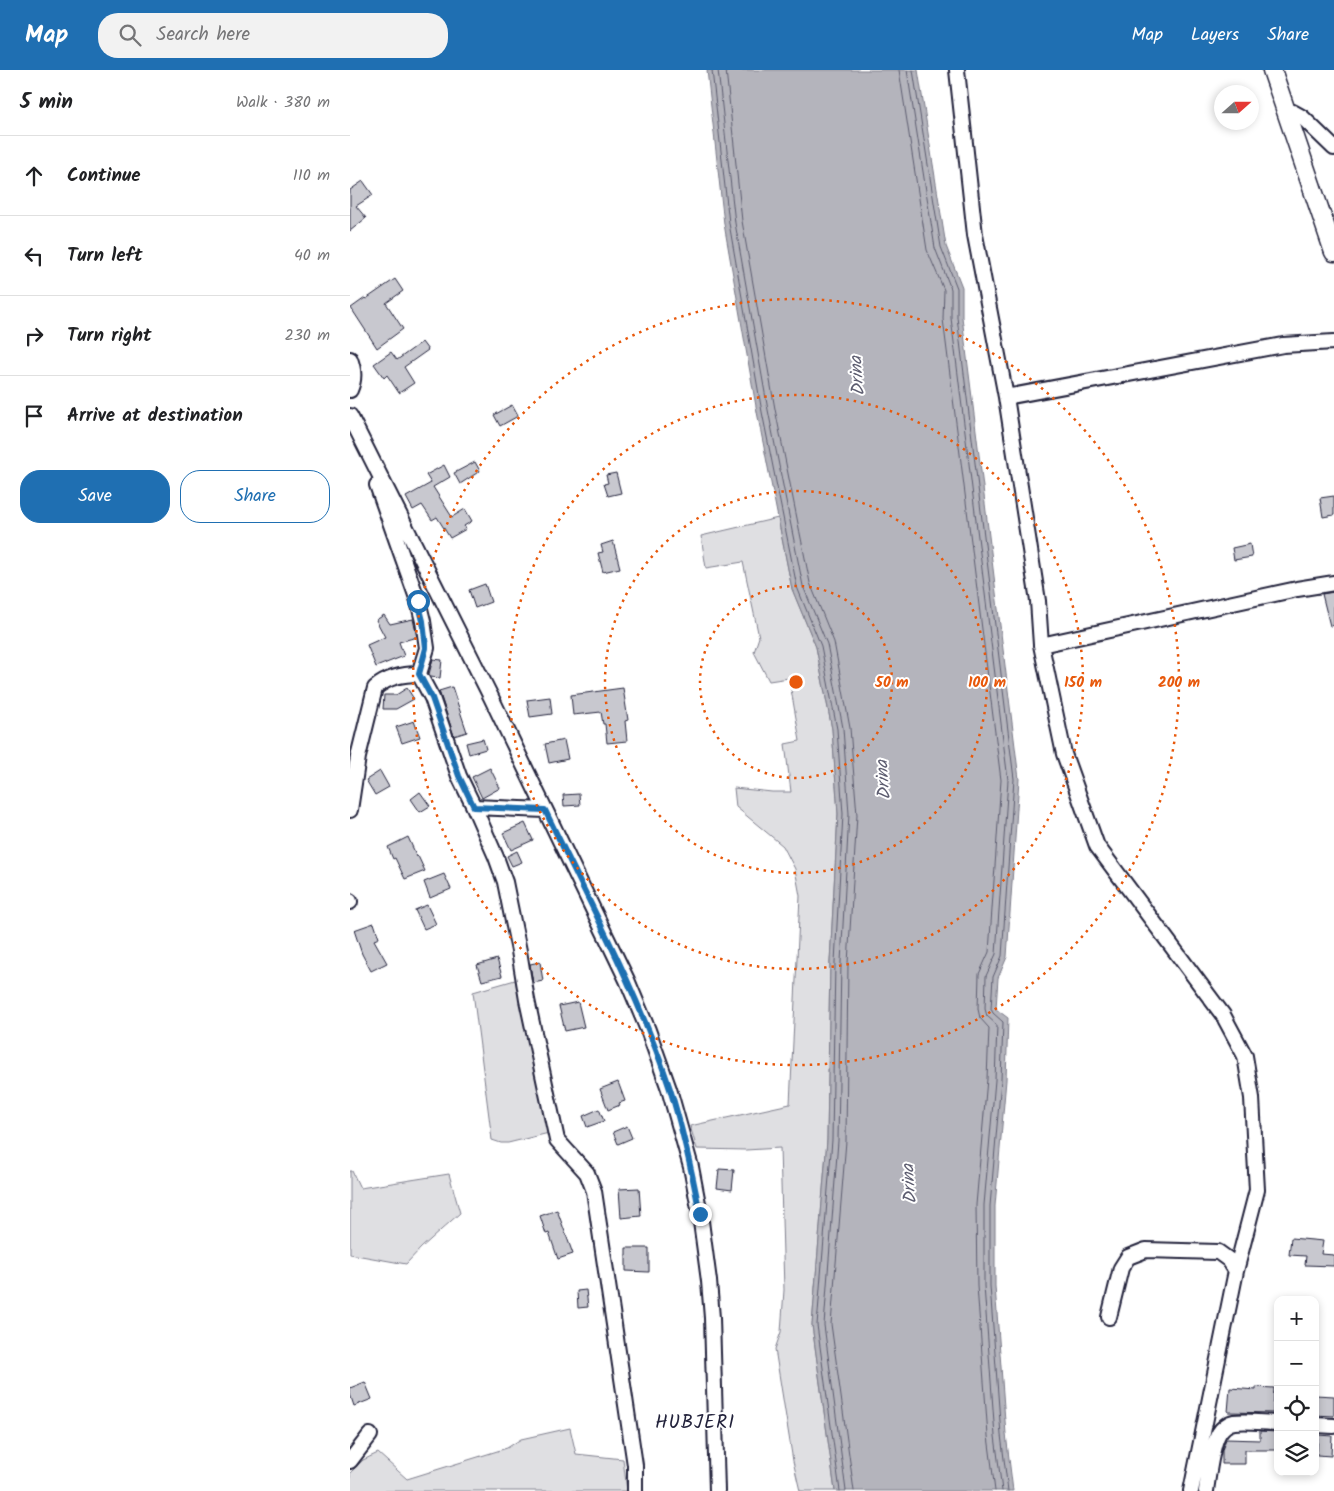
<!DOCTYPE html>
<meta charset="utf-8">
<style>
:root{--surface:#fff;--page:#f2f2f2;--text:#202124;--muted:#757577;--line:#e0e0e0;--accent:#1f6fb2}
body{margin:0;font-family:Kalam,sans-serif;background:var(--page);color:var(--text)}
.controls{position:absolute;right:15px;bottom:15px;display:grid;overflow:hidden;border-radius:10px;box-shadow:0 2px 8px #0003}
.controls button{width:45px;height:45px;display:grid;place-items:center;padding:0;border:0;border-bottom:1px solid var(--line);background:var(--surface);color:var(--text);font:25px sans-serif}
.compass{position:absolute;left:864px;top:15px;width:45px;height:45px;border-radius:50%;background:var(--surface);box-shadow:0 2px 8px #0003;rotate:69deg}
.stop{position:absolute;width:15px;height:15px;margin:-11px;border:4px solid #1f6fb2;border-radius:50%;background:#fff}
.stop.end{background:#1f6fb2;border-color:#fff;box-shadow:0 1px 5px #0008}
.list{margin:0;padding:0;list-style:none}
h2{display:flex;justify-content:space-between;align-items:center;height:65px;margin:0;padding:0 20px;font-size:21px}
h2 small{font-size:16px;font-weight:400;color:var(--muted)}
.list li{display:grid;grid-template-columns:32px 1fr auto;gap:15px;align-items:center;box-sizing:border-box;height:80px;padding:0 20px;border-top:1px solid var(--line)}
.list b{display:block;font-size:19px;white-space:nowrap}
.list em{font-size:16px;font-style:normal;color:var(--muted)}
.actions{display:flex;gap:10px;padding:15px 20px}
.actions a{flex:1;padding:11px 0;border:1px solid var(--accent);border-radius:20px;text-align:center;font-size:18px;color:var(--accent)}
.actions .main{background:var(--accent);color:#fff}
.icon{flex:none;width:28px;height:28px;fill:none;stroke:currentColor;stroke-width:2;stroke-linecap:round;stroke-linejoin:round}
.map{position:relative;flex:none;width:984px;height:1421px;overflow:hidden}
header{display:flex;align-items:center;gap:30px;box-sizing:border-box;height:70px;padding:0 25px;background:var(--accent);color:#fff}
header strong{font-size:24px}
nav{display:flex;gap:28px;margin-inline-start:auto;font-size:18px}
.search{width:350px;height:45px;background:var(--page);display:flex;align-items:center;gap:12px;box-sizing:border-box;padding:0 18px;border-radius:20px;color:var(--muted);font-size:19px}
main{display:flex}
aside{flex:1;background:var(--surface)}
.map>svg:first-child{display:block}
.green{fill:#dfdfe2;stroke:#80808e}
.water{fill:#b4b4bc;stroke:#7a7a88}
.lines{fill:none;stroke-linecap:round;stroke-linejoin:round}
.shore{stroke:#5c5c6f;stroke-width:1}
.building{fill:#c8c8cf;stroke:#22223b}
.minor-casing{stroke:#22223b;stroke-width:18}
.major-casing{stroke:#22223b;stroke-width:21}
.minor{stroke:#fff;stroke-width:14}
.major{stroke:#fff;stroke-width:18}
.route{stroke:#1f6fb2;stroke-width:6}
.ring{fill:none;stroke:#e8590c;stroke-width:2.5;stroke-dasharray:2.5 5}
.labels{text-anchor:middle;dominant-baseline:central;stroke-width:4;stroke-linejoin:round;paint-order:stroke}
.water-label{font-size:18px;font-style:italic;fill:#5c5c6f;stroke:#fff}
.quarter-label{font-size:19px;letter-spacing:1px;fill:#22223b;stroke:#fff}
.centre{fill:#e8590c;stroke:#fff;stroke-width:2.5}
.ring-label{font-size:15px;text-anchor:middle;font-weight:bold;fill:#e8590c;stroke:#fff;stroke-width:4;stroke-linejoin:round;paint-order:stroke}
</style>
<header>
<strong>Map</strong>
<div class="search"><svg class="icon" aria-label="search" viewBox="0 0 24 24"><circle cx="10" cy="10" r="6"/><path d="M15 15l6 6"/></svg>Search here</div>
<nav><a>Map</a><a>Layers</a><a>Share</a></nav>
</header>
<main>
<aside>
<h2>5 min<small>Walk · 380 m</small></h2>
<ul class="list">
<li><svg class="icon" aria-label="ahead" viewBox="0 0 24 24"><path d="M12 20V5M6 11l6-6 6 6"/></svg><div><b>Continue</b></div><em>110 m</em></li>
<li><svg class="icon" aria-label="left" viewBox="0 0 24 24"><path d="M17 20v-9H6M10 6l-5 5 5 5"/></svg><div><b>Turn left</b></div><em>40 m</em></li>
<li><svg class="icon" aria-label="right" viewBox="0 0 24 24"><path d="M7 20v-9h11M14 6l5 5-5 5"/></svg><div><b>Turn right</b></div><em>230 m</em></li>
<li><svg class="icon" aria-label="arrive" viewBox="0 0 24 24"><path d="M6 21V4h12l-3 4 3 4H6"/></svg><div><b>Arrive at destination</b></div></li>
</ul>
<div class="actions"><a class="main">Save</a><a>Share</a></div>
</aside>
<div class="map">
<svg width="984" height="1421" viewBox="0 0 984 1421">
<rect width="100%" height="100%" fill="#fff"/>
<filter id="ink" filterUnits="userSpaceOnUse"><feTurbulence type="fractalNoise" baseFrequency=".02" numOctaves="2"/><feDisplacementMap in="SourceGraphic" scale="10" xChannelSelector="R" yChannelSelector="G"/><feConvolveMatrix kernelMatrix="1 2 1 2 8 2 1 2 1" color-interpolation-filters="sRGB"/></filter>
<g filter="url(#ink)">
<path class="green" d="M428,448L442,519L466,577L482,659L488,743L480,892L477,1070L462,1255L485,1421H450L443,1391L425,1279L431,1262L434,1220L430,1078L396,1080L347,1079L340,1056L440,1034L450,826L445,799L433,776L386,737L384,718L422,722H441L435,674L450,671L439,608L419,611L404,582L409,567L393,492L356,498L351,466Z
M165,910L199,1063L158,1073H151L142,1070L123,922Z
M0,1101H2L10,1118L99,1104L110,1143L71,1178L56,1194L0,1184Z
M220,1358L226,1384L273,1389L277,1421H0V1403L13,1390L28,1383L57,1409L157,1378L171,1369Z"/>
<path class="water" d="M357,0H568L596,176L612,217V247L669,709L657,887L648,908L646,939L658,948L656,1010L645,1136V1216L656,1364L663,1421H485L462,1255L477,1070L480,892L488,744L482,659L466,577L442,519L407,342L374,154Z"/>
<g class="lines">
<path class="shore" d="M362,0L379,153L412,342L447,517L471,576L487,659L493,744L485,892L482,1070L467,1255L490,1421
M368,0L385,153L418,340L453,516L477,574L493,658L499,744L491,892L488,1071L474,1255L496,1421
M376,0L392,151L425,339L460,513L484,572L500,658L507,745L498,893L496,1071L481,1254L504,1421
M549,0L577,180L594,220L593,249L651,710L639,882L629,904L628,939L630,948L639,958L637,1009L626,1135L627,1216L638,1366L645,1421
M557,0L585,178L601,219V248L658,710L646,884L636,906L635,939L637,946L647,955L645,1010L634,1135V1216L645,1366L652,1421
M563,0L591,177L607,218V247L664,709L652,886L643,907L641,939L643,943L653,952L651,1010L640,1136V1216L651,1365L658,1421"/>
</g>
<path class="building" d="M13,111L23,125L6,136L16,148L0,161V120Z
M45,209L53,221L36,233L53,259L27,278L1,238L15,228L16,229Z
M72,272L78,280L54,297L64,313L49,323L37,305L34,308L24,294L41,282L47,290Z
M162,335L168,346L150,356L144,345Z
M125,392L130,401L110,414L104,403Z
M94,395L100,407L83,417L102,447L115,439L122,451L114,456L116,459L100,468L87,447L82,450L72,435L63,440L56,427L81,413L76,405Z
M266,403L271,423L258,426L254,414L258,413L256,405Z
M984,426V445L973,447L970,428Z
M263,471L270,498L253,502L248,483L253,482L251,475Z
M900,474L902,487L884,490L882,478Z
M135,514L141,532L125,538L119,520Z
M984,522V555L980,556L972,524Z
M34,545L40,554L63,549L67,567L49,572L54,586L26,597L17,575L35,567L26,550Z
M83,589L92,590L90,608L80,607L79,604Z
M102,617L117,662L104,666L89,621Z
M57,618L64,629L46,639H33L34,625H46Z
M273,618L278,650L275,651L277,671L257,673L255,654H253L251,642L223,645L221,625Z
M200,627L202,644L180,647L177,630Z
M64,651L70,667L52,673L46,657Z
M133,669L136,679L119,684L116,673Z
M214,670L218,689L199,693L195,674Z
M140,698L150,718L132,728L122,707Z
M30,701L39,717L25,725L16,710Z
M70,722L80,736L70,742L61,729Z
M229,724L230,735L214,736L213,725Z
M175,753L183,770L161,780L153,763Z
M58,767L67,787L68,786L75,801L55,809L45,788L43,789L38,777Z
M167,781L172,792L162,796L157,786Z
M94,804L101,819L80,828L74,812Z
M77,835L86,854L74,859L65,840Z
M24,853L29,868L24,870L37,893L21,901L12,884L4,860Z
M147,889L152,906L132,911L127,895Z
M190,892L193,911L183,913L180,894Z
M228,932L234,957L215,961L209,936Z
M268,1012L275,1031L269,1033L270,1035L258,1040L250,1019Z
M249,1039L254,1051L237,1057L233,1046Z
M277,1056L282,1068L268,1074L263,1062Z
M369,1099L384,1100L382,1120L367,1118Z
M289,1118L291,1146L271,1148L269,1119Z
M207,1140L223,1184L208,1189L199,1163L196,1164L190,1146Z
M941,1168L973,1171L971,1184L984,1185V1196L955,1195L956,1186L939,1185Z
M276,1178H299V1202L276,1201Z
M236,1220L238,1237L228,1238L227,1221Z
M15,1312L22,1329L4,1336L0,1324V1318Z
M906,1317L924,1318L923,1343L878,1342L880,1318L906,1320Z
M965,1325L984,1326V1346L965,1345Z
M910,1361L927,1362V1380H895V1394H872V1380L876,1369L910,1370Z
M968,1365L982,1366L981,1386L967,1385Z"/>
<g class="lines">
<defs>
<path id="minor" d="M607,0L625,165L656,327L688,531L691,575L714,684L747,776L873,945L895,986L902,1028L907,1120L886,1201L841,1421
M937,43L943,42L952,47L984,78
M0,289C4,300 5,309 0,320
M656,327L933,275L984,272
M0,346L141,627L277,910L298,960L319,1019L341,1097L350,1144L359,1211L362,1248L367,1421
M27,415L68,531L73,551L77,578L69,604L82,628L109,706L124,737L146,787L155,812L169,881L177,930L207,1070L237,1103L244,1121L285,1395V1421
M691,575L947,519L984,513
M124,737L195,740
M0,740L8,687L25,618C38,607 52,604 69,604
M0,831V832
M759,1247L771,1198L778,1187L796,1180L868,1182L879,1190L886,1201
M965,1355L984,1356
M0,1391L20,1365
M856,1421C858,1407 862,1374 869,1363C872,1358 878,1353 884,1352C898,1350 914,1353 928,1353"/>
<path id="major" d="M922,0L984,182"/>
</defs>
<use href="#minor" class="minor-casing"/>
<use href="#major" class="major-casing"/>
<use href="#minor" class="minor"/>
<use href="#major" class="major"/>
</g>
</g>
<g class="lines" filter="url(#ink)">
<path class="route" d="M68,531L73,551L76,578L69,604L82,628L109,706L124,737L195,740C239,832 288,922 320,1019C333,1060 342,1102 350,1144"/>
</g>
<g class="ring">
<circle cx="446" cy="612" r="96"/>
<circle cx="446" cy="612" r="191"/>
<circle cx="446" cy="612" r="287"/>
<circle cx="446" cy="612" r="383"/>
</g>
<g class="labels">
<g class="water-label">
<text transform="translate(508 306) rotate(-94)">Drina</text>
<text transform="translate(534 710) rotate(-94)">Drina</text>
<text transform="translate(560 1114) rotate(-94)">Drina</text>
</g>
<g class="quarter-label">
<text x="345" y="1353">HUBJERI</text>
</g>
</g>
<circle cx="446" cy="612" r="8" class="centre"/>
<g class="ring-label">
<text x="542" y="617">50 m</text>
<text x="637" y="617">100 m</text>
<text x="733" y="617">150 m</text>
<text x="829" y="617">200 m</text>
</g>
</svg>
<div class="controls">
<button>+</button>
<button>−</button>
<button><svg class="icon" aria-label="locate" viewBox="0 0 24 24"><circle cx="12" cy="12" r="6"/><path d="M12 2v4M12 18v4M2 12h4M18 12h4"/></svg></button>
<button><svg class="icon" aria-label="layers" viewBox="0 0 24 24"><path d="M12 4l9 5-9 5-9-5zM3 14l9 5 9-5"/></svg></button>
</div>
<svg class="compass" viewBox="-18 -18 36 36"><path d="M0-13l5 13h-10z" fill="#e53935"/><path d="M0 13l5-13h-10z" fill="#757577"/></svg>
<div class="stop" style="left:68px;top:531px"></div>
<div class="stop end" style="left:350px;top:1144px"></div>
</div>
</main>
